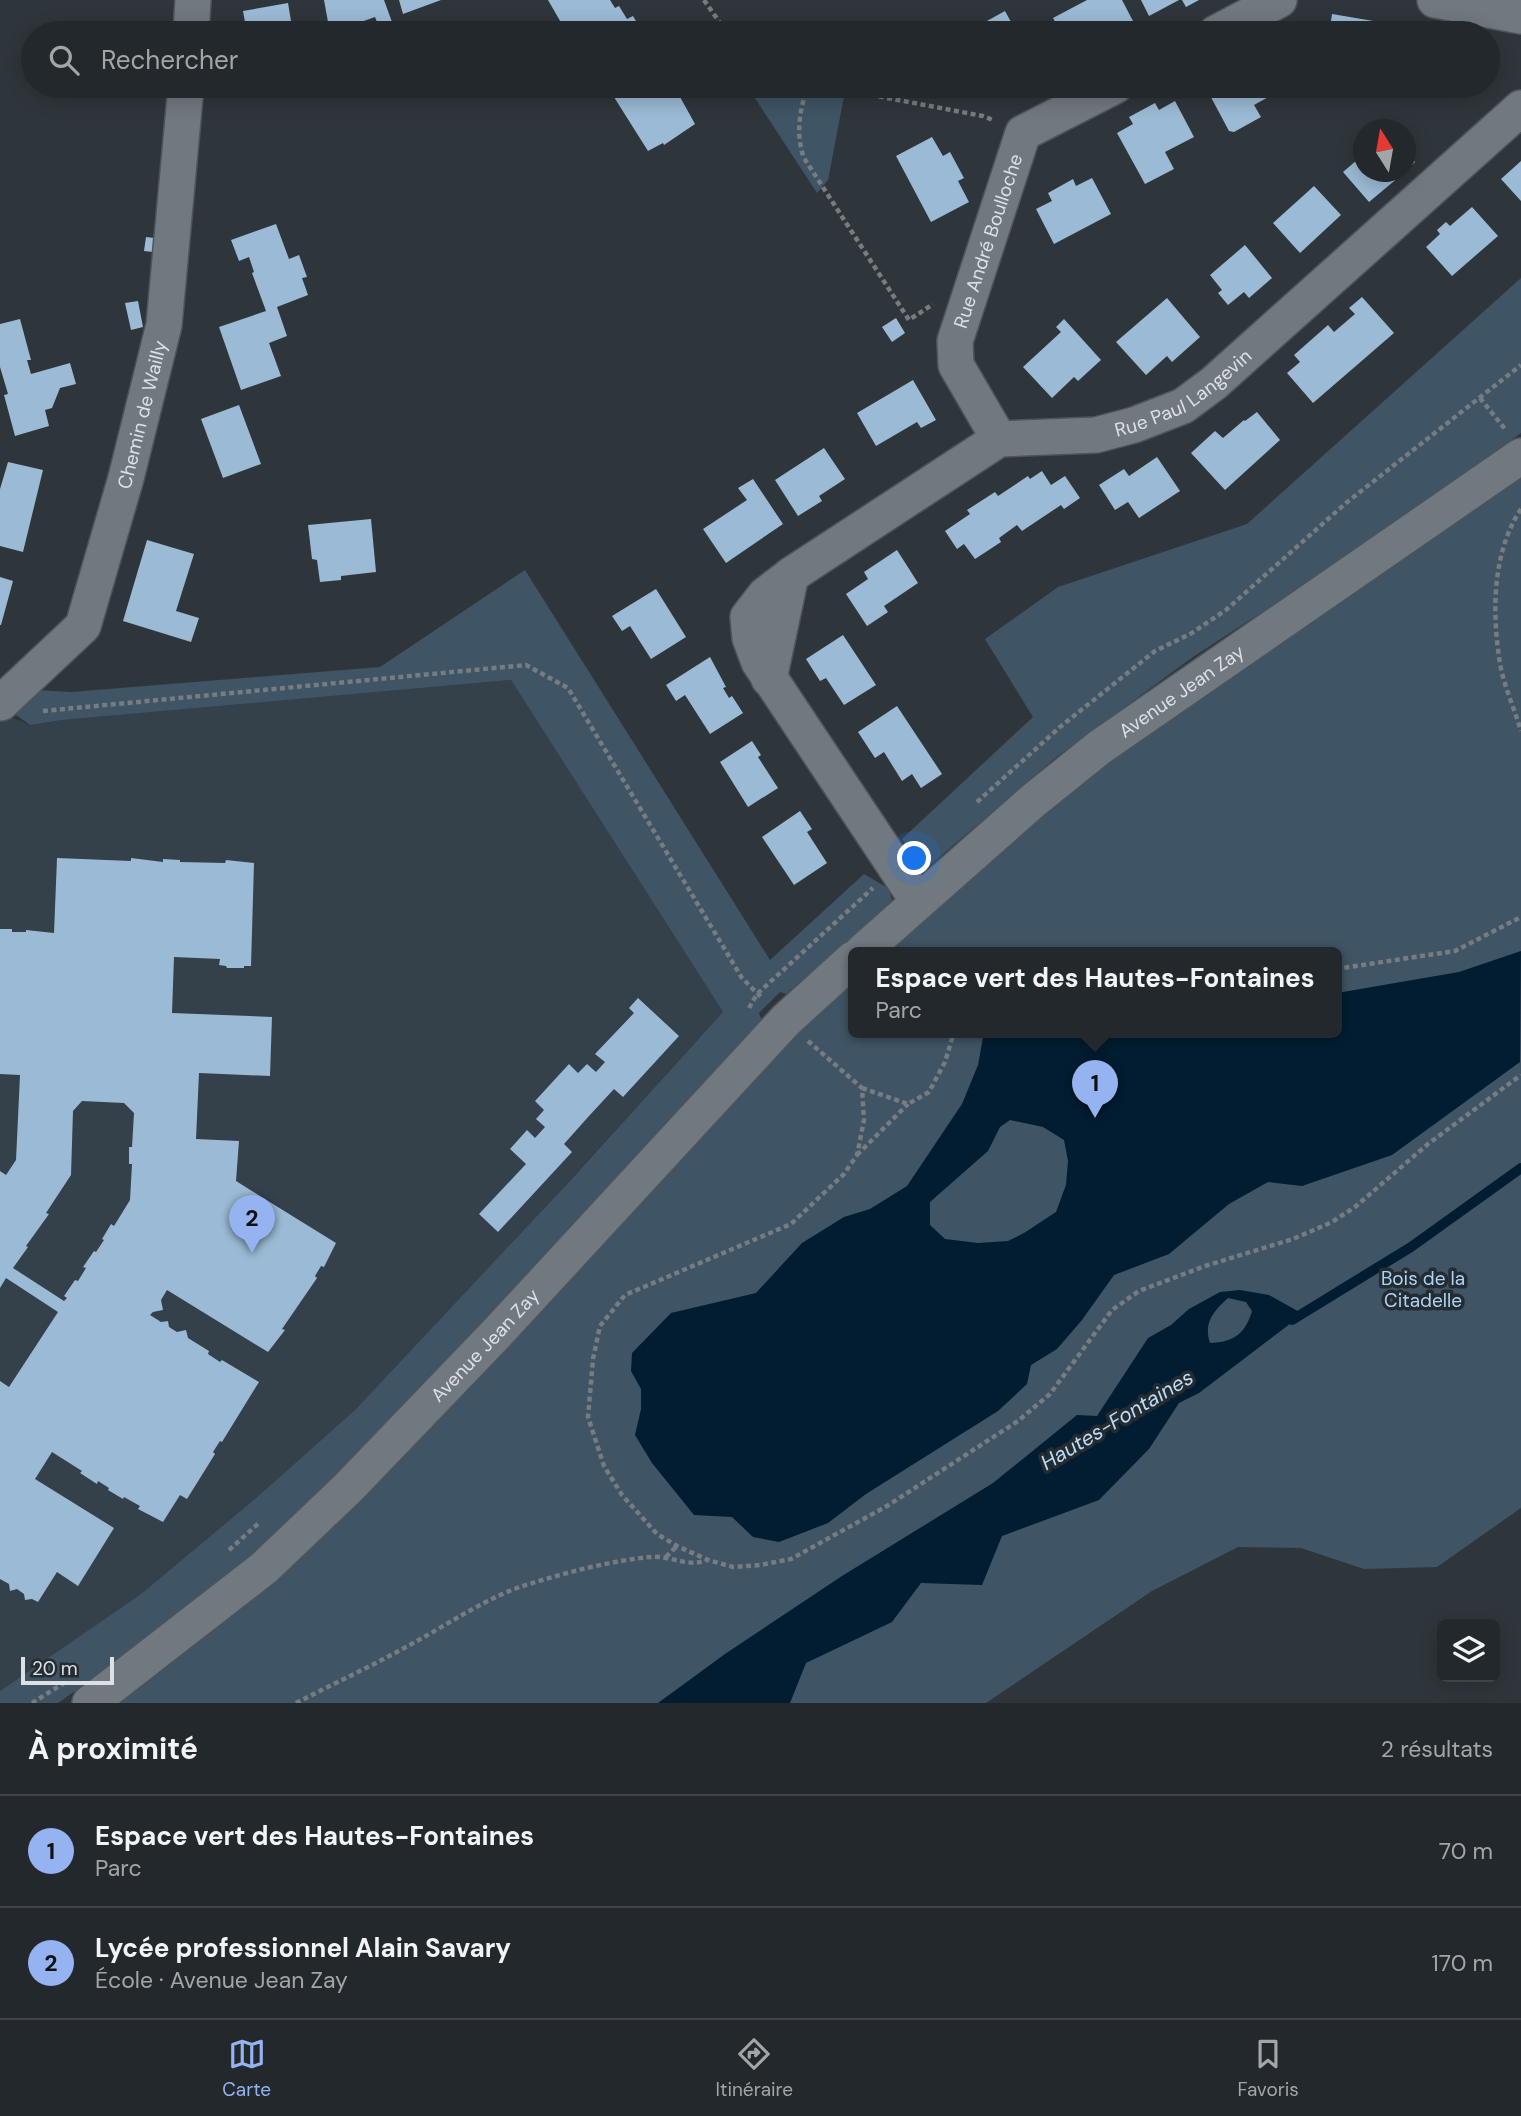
<!DOCTYPE html>
<html lang="fr">
<meta charset="utf-8">
<style>
:root{--surface:#23282c;--page:#2f3438;--text:#f1f3f6;--muted:#a3a6a9;--line:#404448;--accent:#95b2f1}
body{margin:0;font-family:"DM Sans",sans-serif;background:var(--page);color:var(--text)}
.controls{position:absolute;right:21px;bottom:21px;display:grid;overflow:hidden;border-radius:10px;box-shadow:0 4px 18px #0003}
.controls button{width:63px;height:63px;display:grid;place-items:center;padding:0;border:0;border-bottom:2px solid var(--line);background:var(--surface);color:var(--text);font:35px sans-serif}
.compass{position:absolute;left:1353px;top:119px;width:63px;height:63px;border-radius:50%;background:var(--surface);box-shadow:0 4px 18px #0003;rotate:349deg}
.scale{position:absolute;left:21px;bottom:18px;width:93px;box-sizing:border-box;padding-left:7px;border:4px solid #dde1e5;border-top:0;font-size:19px;line-height:24px;white-space:nowrap;color:#dde1e5;-webkit-text-stroke:5px #252c31;paint-order:stroke}
.you{position:absolute;left:915px;top:859px;width:24px;height:24px;margin:-18px;border:5px solid #fff;border-radius:50%;background:#1a73e8;box-shadow:0 0 0 10px #1a73e833}
.badge{display:grid;place-items:center;width:46px;height:46px;border-radius:50%;background:var(--accent);color:#111;font-size:23px;font-weight:700}
.pin{position:absolute;translate:-50% -58px;filter:drop-shadow(0 2px 4px #0008)}
.pin::after{content:'';position:absolute;top:37px;width:24px;height:21px;background:inherit;clip-path:polygon(0 0,100% 0,50% 100%)}
.popup{position:absolute;left:848px;top:947px;width:494px;height:91px;box-sizing:border-box;display:grid;place-content:center;border-radius:10px;background:var(--surface);filter:drop-shadow(0 2px 5px #0005);font-size:23px;white-space:nowrap;color:var(--muted)}
.popup b{font-size:26px;color:var(--text)}
.popup::after{content:'';position:absolute;left:50%;top:100%;margin-left:-14px;border:14px solid transparent;border-top-color:var(--surface)}
.list{margin:0;padding:0;list-style:none}
h2{display:flex;justify-content:space-between;align-items:center;height:91px;margin:0;padding:0 28px;font-size:30px}
h2 small{font-size:23px;font-weight:400;color:var(--muted)}
.list li{display:grid;grid-template-columns:46px 1fr auto;gap:21px;align-items:center;box-sizing:border-box;height:112px;padding:0 28px;border-top:2px solid var(--line)}
.list b{display:block;font-size:26px;white-space:nowrap}
.list p{margin:0;font-size:23px;white-space:nowrap;color:var(--muted)}
.list em{font-size:23px;font-style:normal;color:var(--muted)}
.icon{flex:none;width:38px;height:38px;fill:none;stroke:currentColor;stroke-width:2;stroke-linecap:round;stroke-linejoin:round}
.map{position:relative;flex:none;width:1521px;height:1703px;overflow:hidden}
.search{position:absolute;background:var(--surface);box-shadow:0 4px 18px #0003;left:21px;right:21px;top:21px;height:77px;display:flex;align-items:center;gap:18px;box-sizing:border-box;padding:0 24px;border-radius:38px;color:var(--muted);font-size:26px}
.sheet{height:315px;background:var(--surface)}
nav{display:flex;justify-content:space-around;align-items:center;box-sizing:border-box;height:98px;border-top:2px solid var(--line);background:var(--surface);font-size:19px;color:var(--muted)}
nav a{display:grid;justify-items:center;gap:4px}
nav .on{color:var(--accent)}
.map>svg:first-child{display:block}
.built{fill:#34404a}
.green{fill:#3f5464}
.water{fill:#021d31;fill-rule:evenodd}
.lines{fill:none;stroke-linecap:round;stroke-linejoin:round}
.stream{stroke:#021d31;stroke-width:10}
.building{fill:#9bbad5;fill-rule:evenodd}
.minor-casing{stroke:#4e5459;stroke-width:38}
.path{stroke:#767c80;stroke-width:4.5;stroke-dasharray:5 3.5;stroke-linecap:butt}
.minor{stroke:#717980;stroke-width:35}
.labels{text-anchor:middle;dominant-baseline:central;stroke-width:7;stroke-linejoin:round;paint-order:stroke}
.street-label{font-size:19px;fill:#dde1e5;stroke:#252c31}
.park-label{font-size:19px;fill:#abd5f7;stroke:#252c31}
.water-label{font-size:21px;font-style:italic;fill:#bddcf6;stroke:#252c31}
</style>
<div class="map">
<svg width="1521" height="1703" viewBox="0 0 1521 1703">
<rect width="100%" height="100%" fill="#2f363b"/>
<path class="built" d="M511,680L723,1012L440,1323L356,1409L256,1498L141,1594L0,1691V713L30,725L62,720Z"/>
<path class="green" d="M747,86H846L828,180L817,193Z
M1521,278V433L1359,549L1193,657L1055,758L928,867L910,865L909,851L902,839L1033,717L985,639L1058,587L1247,524Z
M1521,470V1508L1437,1567L1364,1569L1301,1548L1238,1547L1152,1591L986,1703H117L160,1672L223,1623L421,1434L756,1071L853,979V1032H1336V952H883L1108,759Z
M525,570L770,960L864,874L888,888L892,900L852,938L786,994L780,992L759,1013L762,1021L585,1216L287,1525L197,1605L58,1703H0V1691L141,1594L256,1498L356,1409L568,1183L723,1012L511,680L62,720L30,725L1,704L0,688L71,692L380,667Z"/>
<path class="water" d="M1521,951L1520,1062L1392,1155L1302,1186L1268,1182L1229,1204L1169,1254L1114,1275L1082,1320L1057,1349L1031,1365L1027,1384L998,1411L866,1494L828,1523L779,1542L753,1537L732,1517L694,1515L652,1463L635,1435L641,1409V1389L631,1371L632,1353L671,1313L756,1293L802,1243L844,1217L870,1209L907,1186L962,1104L978,1065L984,1032H1336L1337,993L1459,972ZM1010,1120L1043,1127L1064,1140L1068,1161L1066,1185L1056,1212L1024,1233L1008,1241L978,1243L945,1239L930,1225V1202L988,1151L1000,1127Z
M1240,1290L1269,1295L1303,1314L1199,1393L1179,1403L1149,1449L1099,1500L1002,1536L982,1585L921,1583L892,1622L806,1663L790,1703H658L725,1654L842,1576L993,1483L1077,1415L1097,1416L1148,1338L1171,1325L1189,1309L1220,1292ZM1228,1298L1246,1302L1252,1311C1245,1334 1234,1342 1210,1343C1203,1322 1214,1311 1228,1298Z"/>
<g class="lines">
<path class="stream" d="M1292,1320L1411,1247L1521,1168"/>
</g>
<path class="building" d="M324,0H384L392,22L379,27L375,17L330,33Z
M399,0H441L403,14Z
M548,0H610L615,8L619,6L627,19L633,16L643,33H567Z
M1087,0H1122L1133,21L1115,31L1116,33H1061L1053,18Z
M1141,0H1179L1149,16Z
M1182,0H1199L1186,7Z
M288,3L293,33H247L243,11Z
M1005,11L1017,33H964L976,27Z
M1332,14L1397,25L1396,33H1314L1315,25L1330,28Z
M607,86H674L695,124L664,145L663,143L648,151Z
M1205,86H1281L1283,89L1254,105L1261,117L1234,132L1229,131Z
M1465,86H1485L1484,90Z
M1175,101L1194,137L1165,152L1174,169L1145,184L1117,133L1133,124L1129,117L1155,103L1159,110Z
M932,137L943,156L950,152L964,178L958,181L969,202L931,222L896,156Z
M1406,151L1415,162L1406,171Z
M1364,154V172H1405L1369,202L1343,172Z
M1521,161V201L1501,179Z
M1092,178L1111,214L1054,244L1036,209L1052,201L1048,193L1073,179L1076,186Z
M1314,186L1341,215L1300,253L1273,223Z
M1472,207L1498,236L1452,276L1426,247L1440,234L1437,230L1446,222L1450,226Z
M276,224L289,259L299,255L307,277L302,278L308,295L277,307L287,336L269,343L281,376L241,390L219,327L266,311L252,273L254,272L249,257L239,261L231,240Z
M146,237L163,239L162,253L144,251Z
M1245,245L1272,278L1249,298L1244,292L1228,305L1218,293L1222,290L1210,275Z
M1362,297L1394,333L1313,403L1287,373L1300,362L1294,355L1328,325L1334,332L1355,314L1349,308Z
M1167,298L1200,337L1172,362L1167,356L1146,375L1116,342Z
M138,301L143,327L131,330L125,303Z
M896,318L905,333L892,342L882,327Z
M20,319L31,360H27L31,374L70,363L76,384L60,388L52,408L45,410L49,426L15,436L4,395L8,394L0,367V324Z
M1064,319L1101,360L1078,381L1074,377L1052,398L1023,367L1061,332L1056,327Z
M913,380L936,420L921,428L917,422L876,446L857,413Z
M239,405L261,464L223,478L201,419Z
M1257,412L1280,440L1225,490L1191,453L1215,431L1223,438L1244,420L1245,421Z
M824,448L845,479L819,496L822,501L798,516L775,480Z
M1157,457L1180,491L1139,518L1128,502L1115,510L1099,485L1124,469L1129,476Z
M8,462L43,470L23,552L0,546V489Z
M1042,471L1051,485L1065,476L1080,498L1064,509L1061,505L1022,531L1017,525L999,538L1001,542L975,559L964,544L957,549L945,531L970,514L967,510L995,492L998,496L1028,476L1030,479Z
M753,479L783,524L726,563L703,529L747,500L738,488Z
M371,519L376,572L341,576V580L320,582L317,560L312,559L308,525Z
M147,540L194,554L176,611L199,618L191,642L123,621Z
M897,550L918,583L884,606L888,612L867,626L846,594L868,579L864,572Z
M0,577L13,581L1,625H0Z
M656,589L686,637L651,659L630,626L622,631L612,616Z
M843,635L876,685L844,705L826,678L820,681L806,659Z
M710,657L726,687L723,688L729,698L732,696L743,713L710,734L685,695L676,701L666,685Z
M897,706L942,774L921,788L912,774L902,781L884,752L875,758L858,732Z
M752,741L761,755L758,757L778,788L748,807L720,762Z
M800,811L812,829L807,832L827,863L794,885L762,837Z
M57,858L131,861V858L163,862V859L180,860V862L225,863L226,860L254,863L251,966H244V968H227L226,966L219,965L220,959L174,957L172,1013L272,1017L270,1076L199,1073L196,1139L239,1141L236,1181L336,1243L324,1267L321,1266L315,1276L317,1278L282,1329L285,1330L268,1352L167,1290L161,1300L163,1310L153,1312L150,1315L161,1322L168,1321L169,1327L177,1332L186,1330L188,1338L209,1351L208,1354L220,1362L222,1360L259,1382L222,1442L220,1441L213,1452L215,1454L187,1499L180,1495L163,1522L138,1509L140,1506L124,1497L123,1499L108,1490L109,1488L98,1481L97,1484L80,1473L82,1471L52,1452L35,1479L114,1528L78,1586L57,1572L38,1602L32,1599L25,1600L24,1594L17,1589L10,1591L9,1584L0,1579V1381L9,1387L58,1312L6,1278L0,1288V1171L6,1175L16,1160L20,1075L0,1074V929H12V932H26V930L54,933ZM82,1101L124,1103L134,1113L132,1147H129V1164H132L130,1200L114,1226L111,1224L102,1239L104,1240L96,1252L94,1251L83,1267L86,1268L78,1281L75,1280L64,1296L67,1298L64,1301L13,1268L28,1247L26,1246L49,1214L46,1213L71,1175L73,1111Z
M638,998L679,1036L623,1097L614,1089L589,1116L564,1144L572,1152L498,1232L479,1214L526,1164L510,1149L527,1130L535,1138L545,1127L536,1119L544,1110L535,1101L569,1064L578,1073L587,1064L596,1072L605,1062L595,1054L634,1013L629,1008Z"/>
<g class="lines">
<defs>
<g id="minor">
<path d="M1435,0L1521,16"/>
<path d="M191,33L193,0"/>
<path d="M1216,33L1279,0"/>
<path id="s1" d="M999,439L956,365L955,341L1023,133L1115,86"/>
<path d="M769,679L791,575"/>
<path id="s2" d="M1,703L83,626L126,478L164,325L186,86"/>
<path id="s3" d="M918,901L759,662L750,638L748,617L765,595L791,575L999,439L1096,435L1134,425L1183,406L1214,383L1521,108"/>
<path id="s4" d="M862,952L1034,800L1100,747L1521,456"/>
<path id="s5" d="M90,1703L264,1568L348,1488L496,1334L786,1020L853,959"/>
</g>
</defs>
<use href="#minor" class="minor-casing"/>
<path class="path" d="M704,0L727,33
M778,86L806,92L845,90L983,116L993,120
M806,92C799,113 796,137 804,158L909,320L933,304
M1480,398L1505,429
M1521,509C1493,551 1492,609 1499,657C1502,682 1514,707 1521,731
M43,711L526,665L568,688L742,978L763,999
M977,802L1060,727L1155,651L1192,633L1226,610L1346,503L1521,365
M1336,969L1455,951L1521,917
M749,1008L757,994L873,888
M808,1041L862,1088L864,1120L857,1155L844,1174L791,1224L625,1295L600,1326L593,1359L588,1417L604,1466L622,1495L657,1534L677,1546L708,1560L733,1567L760,1565L791,1559L887,1506L1018,1421L1050,1394L1112,1310L1139,1291L1205,1266L1293,1239L1332,1222L1355,1207L1428,1144L1521,1075
M862,1088L908,1104L929,1092L945,1062L954,1032
M857,1155L908,1104
M229,1550L259,1523
M666,1557L677,1546
M32,1703L64,1683
M296,1703C335,1683 376,1664 415,1642C452,1622 489,1596 529,1584C568,1572 610,1561 650,1557C671,1555 687,1568 707,1560"/>
<use href="#minor" class="minor"/>
</g>
<g class="labels">
<g class="street-label">
<text stroke="none"><textPath href="#s1" startOffset="215">Rue André Boulloche</textPath></text>
<text stroke="none"><textPath href="#s3" startOffset="838">Rue Paul Langevin</textPath></text>
<text stroke="none"><textPath href="#s2" startOffset="332">Chemin de Wailly</textPath></text>
<text stroke="none"><textPath href="#s4" startOffset="413">Avenue Jean Zay</textPath></text>
<text stroke="none"><textPath href="#s5" startOffset="534">Avenue Jean Zay</textPath></text>
</g>
<g class="park-label">
<text x="1423" y="1278">Bois de la<tspan x="1423" dy="22">Citadelle</tspan></text>
</g>
<g class="water-label">
<text transform="translate(1117 1420) rotate(-31)">Hautes-Fontaines</text>
</g>
</g>
</svg>
<div class="controls">
<button><svg class="icon" aria-label="layers" viewBox="0 0 24 24"><path d="M12 4l9 5-9 5-9-5zM3 14l9 5 9-5"/></svg></button>
</div>
<svg class="compass" viewBox="-18 -18 36 36"><path d="M0-13l5 13h-10z" fill="#e53935"/><path d="M0 13l5-13h-10z" fill="#a3a6a9"/></svg>
<div class="scale">20 m</div>
<div class="you"></div>
<div class="pin badge" style="left:1095px;top:1118px">1</div>
<div class="popup"><b>Espace vert des Hautes-Fontaines</b>Parc</div>
<div class="pin badge" style="left:252px;top:1253px">2</div>
<div class="search"><svg class="icon" aria-label="search" viewBox="0 0 24 24"><circle cx="10" cy="10" r="6"/><path d="M15 15l6 6"/></svg>Rechercher</div>
</div>
<section class="sheet">
<h2>À proximité<small>2 résultats</small></h2>
<ul class="list">
<li><span class="badge">1</span><div><b>Espace vert des Hautes-Fontaines</b><p>Parc</p></div><em>70 m</em></li>
<li><span class="badge">2</span><div><b>Lycée professionnel Alain Savary</b><p>École · Avenue Jean Zay</p></div><em>170 m</em></li>
</ul>
</section>
<nav>
<a class="on"><svg class="icon" aria-label="map" viewBox="0 0 24 24"><path d="M3 6l6-2 6 2 6-2v14l-6 2-6-2-6 2zM9 4v14M15 6v14"/></svg>Carte</a>
<a><svg class="icon" aria-label="directions" viewBox="0 0 24 24"><path d="M12 3l9 9-9 9-9-9zM9 14v-3h6M13 9l2 2-2 2"/></svg>Itinéraire</a>
<a><svg class="icon" aria-label="saved" viewBox="0 0 24 24"><path d="M7 4h10v16l-5-4-5 4z"/></svg>Favoris</a>
</nav>
